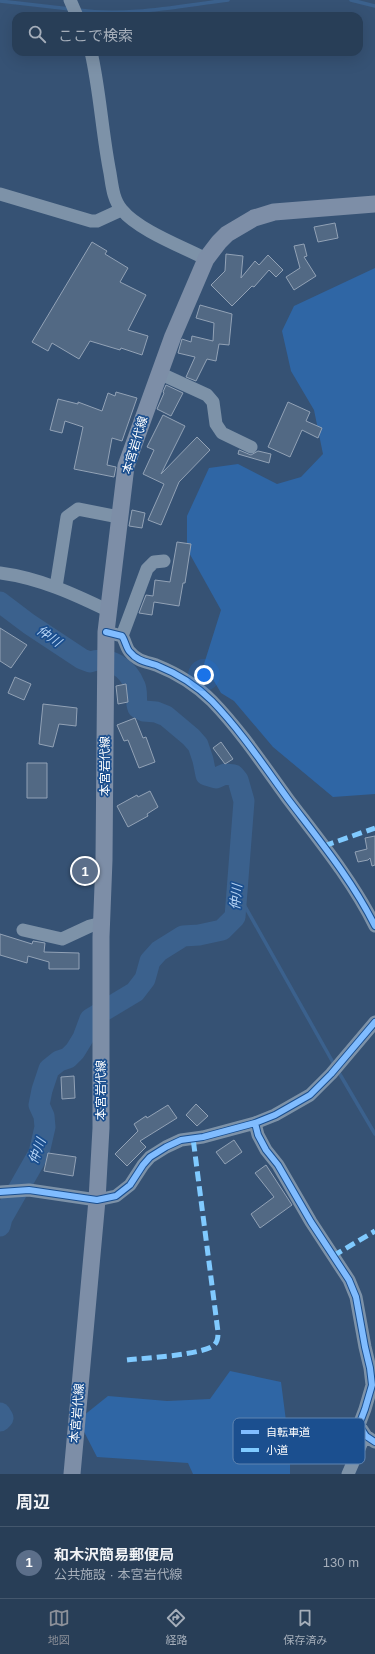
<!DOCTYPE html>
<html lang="ja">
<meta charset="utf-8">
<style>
:root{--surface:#283e57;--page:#30455d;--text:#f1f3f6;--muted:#a5aeba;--line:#44576d;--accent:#8c9099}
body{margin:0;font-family:Helvetica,"Noto Sans JP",sans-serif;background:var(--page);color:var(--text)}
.you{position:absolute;left:204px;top:675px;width:14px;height:14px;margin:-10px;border:3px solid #fff;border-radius:50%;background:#1a73e8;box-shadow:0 0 0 6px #1a73e833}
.badge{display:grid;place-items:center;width:26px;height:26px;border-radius:50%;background:var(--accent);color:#fff;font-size:13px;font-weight:700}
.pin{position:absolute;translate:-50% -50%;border:2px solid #fff;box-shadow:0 1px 4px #0006}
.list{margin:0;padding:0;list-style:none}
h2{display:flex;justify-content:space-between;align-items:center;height:52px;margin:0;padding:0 16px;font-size:17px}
h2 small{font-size:13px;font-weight:400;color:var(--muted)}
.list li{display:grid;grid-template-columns:26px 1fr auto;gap:12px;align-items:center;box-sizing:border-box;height:72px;padding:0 16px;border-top:1px solid var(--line)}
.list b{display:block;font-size:15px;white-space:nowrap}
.list p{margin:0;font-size:13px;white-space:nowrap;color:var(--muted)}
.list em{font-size:13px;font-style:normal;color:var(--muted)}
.icon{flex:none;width:22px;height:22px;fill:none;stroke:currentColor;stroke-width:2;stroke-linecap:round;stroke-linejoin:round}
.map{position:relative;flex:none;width:375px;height:1474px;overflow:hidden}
.search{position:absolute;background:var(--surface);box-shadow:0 4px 16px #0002;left:12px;right:12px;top:12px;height:44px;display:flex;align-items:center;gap:10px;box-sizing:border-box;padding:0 14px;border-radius:12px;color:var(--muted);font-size:15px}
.sheet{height:124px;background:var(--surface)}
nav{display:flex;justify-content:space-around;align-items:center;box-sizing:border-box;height:56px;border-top:1px solid var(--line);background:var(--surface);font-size:11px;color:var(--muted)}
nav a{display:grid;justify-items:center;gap:2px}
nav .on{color:var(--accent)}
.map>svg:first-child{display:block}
.green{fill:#2f66a5}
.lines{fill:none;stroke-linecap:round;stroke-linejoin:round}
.stream{stroke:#3b618d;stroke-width:3.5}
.river{stroke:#3b618d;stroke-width:21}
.building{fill:#526984;stroke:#92a2b6}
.minor{stroke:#7d92a8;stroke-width:13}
.major{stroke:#7d8ea7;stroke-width:17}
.quiet{stroke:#80caff;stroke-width:5;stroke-dasharray:10 5;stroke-linecap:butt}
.cycleway-casing{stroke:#1b4f8f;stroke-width:8}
.cycleway{stroke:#80bcff;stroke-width:6}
.labels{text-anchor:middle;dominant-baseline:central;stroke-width:3.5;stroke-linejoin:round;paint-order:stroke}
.street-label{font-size:12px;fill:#fff;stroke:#1b4f8f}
.water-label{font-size:13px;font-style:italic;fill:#b5d3f5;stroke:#1b4f8f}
.key{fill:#1b4f8f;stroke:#5f84b1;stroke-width:1}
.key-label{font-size:11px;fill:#fff}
</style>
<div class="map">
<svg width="375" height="1474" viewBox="0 0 375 1474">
<rect width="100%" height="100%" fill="#365274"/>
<path class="green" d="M375,268V794L333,797L273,747L234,701L221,693L204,664L221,610L187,549V516L209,468L238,464L277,484L301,477L323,454L314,410L291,371L282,331L294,306Z
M230,1371L281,1382L290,1452V1474H193L188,1463L97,1457L78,1420L108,1396L167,1401L210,1399Z"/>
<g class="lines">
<path class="stream" d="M351,0L375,6
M0,1L70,9
M78,10C128,17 179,6 228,0
M235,917L242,901L335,1066
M338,1071L375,1134"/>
<path class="river" d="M0,602L29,624L82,659L90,662C109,655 128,668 135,686C138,693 135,701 138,708L144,711L156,712L166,716L191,737L198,745L203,760L206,775L216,778L225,774L234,775L238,780L244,801L235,917L222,930L199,935L183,936L159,951L150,961L145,979L135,992L90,1019L83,1038L75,1051L68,1058L59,1061L49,1069L42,1090L39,1105L44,1116L45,1127L39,1153L2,1218L0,1226
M0,1413L3,1418L0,1421"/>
</g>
<path class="building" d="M335,223L338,238L318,242L314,227Z
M92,242L107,251L105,254L128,268L120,282L146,295L128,330L148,336L142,355L121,348L120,350L90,341L79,359L52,343L48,351L32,342Z
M304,244L307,256L304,257L316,276L294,290L286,277L300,268L294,246Z
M226,254L243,256L241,278L255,261L259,265L268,255L283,270L276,277L269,270L254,287L252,286L232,306L211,285L225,271Z
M200,305L232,314L229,345L219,344L216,361L207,359L196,381L186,377L195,357L178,353L182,339L191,342L192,336L213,341L214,323L196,318Z
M166,385L183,393L171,416L157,409L164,393L163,392Z
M116,392L137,398L122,441L112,438L107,465L116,467L114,477L74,469L83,427L65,421L62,433L50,430L58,399L78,404V402L102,411L108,393L115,396Z
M288,402L310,412L306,421L322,428L318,438L302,430L290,457L268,447Z
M163,415L185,426L161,474L197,437L210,450L179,482L161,525L148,520L164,484L143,474L154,450L147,447Z
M239,450L251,455L258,451L271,454L269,463L238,454Z
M132,510L145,513L142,528L129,526Z
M177,542L191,544L185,583H183L179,606L154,602L152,615L139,613L146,595L153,596L155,580L170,582Z
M0,628L27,645L11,668L0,661Z
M15,677L31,684L24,700L8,693Z
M126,684L128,702L118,704L116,686Z
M43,704L77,708L76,726L59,724L53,747L39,744Z
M135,718L143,738L146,737L155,762L139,768L128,740L124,741L117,725Z
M221,742L233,759L225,764L213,748Z
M27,763H47V798H27Z
M150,791L158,807L147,814L148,816L128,827L117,806L137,795L138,797Z
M375,836V865L372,866L370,858L368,860L358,862L355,852L367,849L365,838Z
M85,864L91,875L84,879L77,868Z
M0,934L32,944L33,941L45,943L44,952L79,953V969H49V962L28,956L27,963L0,955Z
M74,1076L75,1098L62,1099L61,1077Z
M196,1104L208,1116L197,1126L186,1115Z
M168,1105L177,1118L140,1141L146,1147L127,1166L115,1154L138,1131L134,1124L146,1116L147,1118Z
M234,1140L242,1152L225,1164L216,1152Z
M48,1153L76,1157L73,1176L44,1171Z
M266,1165L292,1205L260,1228L251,1214L274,1197L255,1173Z"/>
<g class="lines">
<path class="minor" d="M70,0L77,16
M91,52C100,91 102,133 110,173C112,185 113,200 122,210C138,230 183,247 206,259
M0,194L91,221H97L121,210
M159,373L207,395L213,402L216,424L222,433L251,447
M0,573C39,578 74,594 109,611
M56,587L67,517L78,509L119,517
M106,632L122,636C125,640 127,650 130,652C137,661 147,662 156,665C176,673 197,686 212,701C241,731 264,766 288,799C319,840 352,880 375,926
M122,636L147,569L154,562L164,561
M23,930L62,939L90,926L102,923
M255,1123L258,1135L266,1150L278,1165L311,1222L349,1280L356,1297L365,1347L370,1368L372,1385L365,1409L359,1425L366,1436L375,1442
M0,1192L29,1190L97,1200L116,1196L130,1185L143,1165L150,1157L166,1147L181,1140L203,1137L255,1123L275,1115L310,1095L331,1074L375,1022
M348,1474L365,1435"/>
<path class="major" d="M72,1474L97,1200L101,1128V937L104,860L106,632L126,466L173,336L206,259L219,242L227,234L254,218L274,212L375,204"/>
<path class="quiet" d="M324,846L375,828
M333,1256L375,1231
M127,1360C143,1358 207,1355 215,1344C218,1341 218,1336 218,1332L193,1138"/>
<defs>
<path id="cycleway" d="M106,632L122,636C125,640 127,650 130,652C137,661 147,662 156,665C176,673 197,686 212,701C241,731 264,766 288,799C319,840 352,880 375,926
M255,1123L258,1135L266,1150L278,1165L311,1222L349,1280L356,1297L365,1347L370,1368L372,1385L365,1409L359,1425L366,1436L375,1442
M0,1192L29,1190L97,1200L116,1196L130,1185L143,1165L150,1157L166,1147L181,1140L203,1137L255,1123L275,1115L310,1095L331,1074L375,1022"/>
</defs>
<use href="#cycleway" class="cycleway-casing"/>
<use href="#cycleway" class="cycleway"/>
</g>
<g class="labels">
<g class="street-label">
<text transform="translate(135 445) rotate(-73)">本宮岩代線</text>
<text transform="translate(105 766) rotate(-90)">本宮岩代線</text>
<text transform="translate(101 1090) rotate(-90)">本宮岩代線</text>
<text transform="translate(77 1413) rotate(-85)">本宮岩代線</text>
</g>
<g class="water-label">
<text transform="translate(49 636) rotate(35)">仲川</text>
<text transform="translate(236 897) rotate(-85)">仲川</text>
<text transform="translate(37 1151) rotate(-70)">仲川</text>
</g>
</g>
<rect x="233" y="1418" width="132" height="46" rx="6" class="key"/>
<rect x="241" y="1430" width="18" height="4" fill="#80bcff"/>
<rect x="241" y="1448" width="18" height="4" fill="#80caff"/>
<g class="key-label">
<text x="266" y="1436">自転車道</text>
<text x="266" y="1454">小道</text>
</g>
</svg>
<div class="you"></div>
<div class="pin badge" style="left:85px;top:871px;background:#5c6f8a">1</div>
<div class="search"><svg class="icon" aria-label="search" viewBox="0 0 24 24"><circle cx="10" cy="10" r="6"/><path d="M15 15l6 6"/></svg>ここで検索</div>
</div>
<section class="sheet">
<h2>周辺<small></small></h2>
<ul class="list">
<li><span class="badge" style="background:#5c6f8a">1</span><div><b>和木沢簡易郵便局</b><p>公共施設 · 本宮岩代線</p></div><em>130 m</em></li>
</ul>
</section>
<nav>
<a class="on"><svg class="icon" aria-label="map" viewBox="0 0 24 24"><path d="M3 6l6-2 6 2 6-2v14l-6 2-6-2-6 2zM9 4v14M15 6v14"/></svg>地図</a>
<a><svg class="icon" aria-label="directions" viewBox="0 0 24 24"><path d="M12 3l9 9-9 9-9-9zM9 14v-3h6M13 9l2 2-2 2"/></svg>経路</a>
<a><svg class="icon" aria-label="saved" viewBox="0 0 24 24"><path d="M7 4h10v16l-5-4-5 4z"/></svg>保存済み</a>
</nav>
